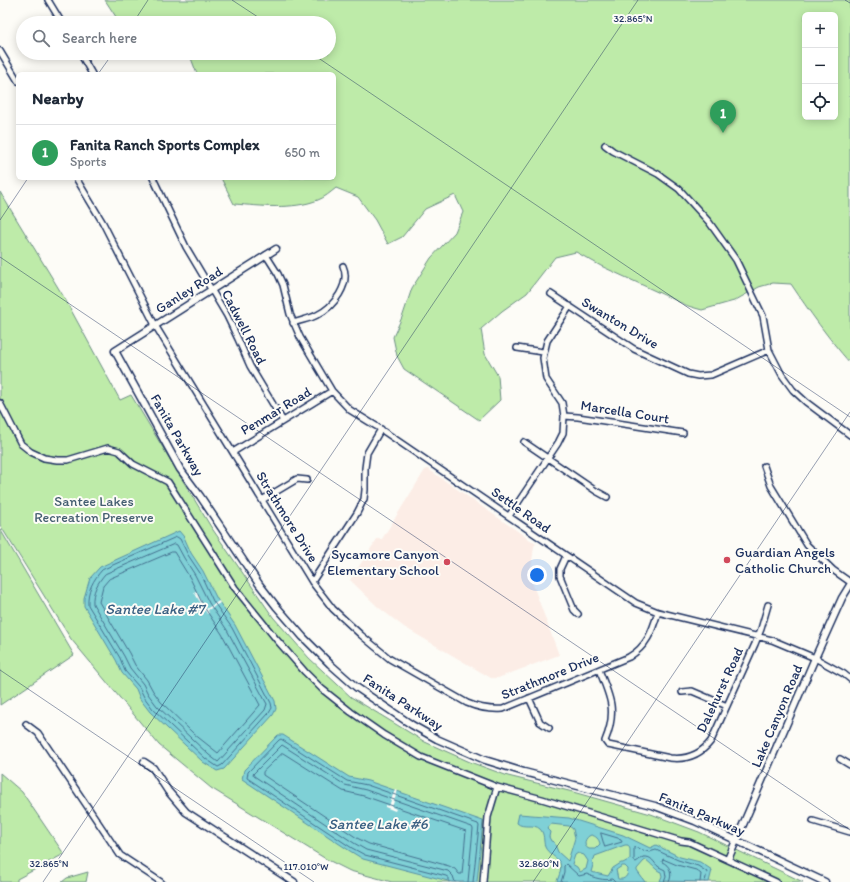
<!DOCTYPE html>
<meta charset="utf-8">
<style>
:root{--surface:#fff;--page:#f2f2f3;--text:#1f2937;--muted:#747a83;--line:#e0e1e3;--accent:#1a73e8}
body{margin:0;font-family:Itim,sans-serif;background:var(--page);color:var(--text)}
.controls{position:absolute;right:12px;top:12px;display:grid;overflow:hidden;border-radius:6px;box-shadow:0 2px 10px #0003}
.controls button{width:36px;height:36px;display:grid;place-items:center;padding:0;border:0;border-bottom:1px solid var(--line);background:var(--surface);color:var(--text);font:20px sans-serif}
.you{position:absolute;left:537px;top:575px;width:14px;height:14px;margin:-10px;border:3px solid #fff;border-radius:50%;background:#1a73e8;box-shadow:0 0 0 6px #1a73e833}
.badge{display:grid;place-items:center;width:26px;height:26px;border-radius:50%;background:var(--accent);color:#fff;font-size:13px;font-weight:700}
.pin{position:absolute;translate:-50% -33px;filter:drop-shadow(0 1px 2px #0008)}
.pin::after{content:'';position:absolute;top:21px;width:14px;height:12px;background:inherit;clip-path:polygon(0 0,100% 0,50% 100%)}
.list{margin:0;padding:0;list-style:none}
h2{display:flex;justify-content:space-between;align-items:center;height:52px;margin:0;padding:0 16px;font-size:17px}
h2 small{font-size:13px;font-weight:400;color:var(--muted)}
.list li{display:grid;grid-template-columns:26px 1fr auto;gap:12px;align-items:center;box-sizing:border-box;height:56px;padding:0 16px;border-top:1px solid var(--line)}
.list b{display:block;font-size:15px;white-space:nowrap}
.list p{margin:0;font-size:13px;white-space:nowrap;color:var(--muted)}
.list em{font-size:13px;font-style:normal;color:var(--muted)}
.icon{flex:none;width:22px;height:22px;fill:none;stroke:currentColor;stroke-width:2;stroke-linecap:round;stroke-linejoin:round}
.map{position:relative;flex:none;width:850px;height:882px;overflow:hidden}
.search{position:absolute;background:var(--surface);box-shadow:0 2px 10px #0003;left:16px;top:16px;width:320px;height:44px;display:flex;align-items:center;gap:10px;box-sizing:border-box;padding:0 14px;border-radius:22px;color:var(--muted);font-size:15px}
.panel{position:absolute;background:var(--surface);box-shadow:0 2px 10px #0003;left:16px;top:72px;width:320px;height:108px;border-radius:6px}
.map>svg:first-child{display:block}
.built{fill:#fcede6}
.green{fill:#beeba9;stroke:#6c8d84;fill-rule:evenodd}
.water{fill:#7fd0d6;stroke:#5790a6;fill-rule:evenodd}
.pier{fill:#fdfcf7}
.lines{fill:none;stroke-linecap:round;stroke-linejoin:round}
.shore{stroke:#436f8e;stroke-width:1}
.minor-casing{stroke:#1b2f5e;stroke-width:8}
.tertiary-casing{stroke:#1b2f5e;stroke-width:9}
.minor{stroke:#fdfcf7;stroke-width:5}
.tertiary{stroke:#fdfcf7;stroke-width:6}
.ticks{fill:none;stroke:#1b2f5e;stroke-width:1;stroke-opacity:0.45}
.poi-dot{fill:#d1495b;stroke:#fdfcf7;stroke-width:1.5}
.labels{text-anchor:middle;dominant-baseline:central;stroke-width:4;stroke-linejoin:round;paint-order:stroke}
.street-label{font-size:14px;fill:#1b2f5e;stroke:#fdfcf7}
.park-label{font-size:14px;fill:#445e71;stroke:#fdfcf7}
.poi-label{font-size:14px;fill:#1b2f5e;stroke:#fdfcf7;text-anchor:start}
.water-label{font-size:15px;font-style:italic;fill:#395f82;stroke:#fdfcf7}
.ticks-label{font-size:10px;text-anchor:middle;fill:#1b2f5e;stroke:#fdfcf7;stroke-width:4;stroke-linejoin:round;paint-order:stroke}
</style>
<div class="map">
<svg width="850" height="882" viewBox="0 0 850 882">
<rect width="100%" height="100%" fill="#fdfcf7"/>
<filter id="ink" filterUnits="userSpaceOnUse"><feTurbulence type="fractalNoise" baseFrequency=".025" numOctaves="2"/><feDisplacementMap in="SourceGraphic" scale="8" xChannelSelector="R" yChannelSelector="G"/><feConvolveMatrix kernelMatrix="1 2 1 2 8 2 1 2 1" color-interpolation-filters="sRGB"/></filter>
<g filter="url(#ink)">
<path class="built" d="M428,469L536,544L534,546L530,577L559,655L498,678H491L404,627L378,607L350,580L377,539H382L425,470Z"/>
<path class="green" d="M105,0H850V363C828,338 809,311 791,284L773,283L759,287L734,301L702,310L688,306L601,266L576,252L555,257L527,293L502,311L481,329L485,354L498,376L500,400L479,420L404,369L397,356L393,337L403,315L412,288L431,258L455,232L463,212L455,195L425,209L402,237L388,244L375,220L358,197L336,188C331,192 324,198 318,200C292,210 261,206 234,204L221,178H334V74H197L189,53H329V23H120ZM805,15H835V117H805Z
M0,192L65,299L120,400L131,395L211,527L273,617L309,658L351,697L425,742L470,762L508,776L573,792L651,814L699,832L803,882H392L350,871L326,859L211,788L159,745L71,639L0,525Z
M0,529L74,655L0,705Z
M0,773L22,792L64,854L17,879V882H0Z
M88,872L86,882H62L67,878Z"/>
<path class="water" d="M179,531L184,537L191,553L203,571L217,599L235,625L275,701L276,709L273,715L224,769L217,771L203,762L150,712L140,699L136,689L122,673L116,660L84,606V598L90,578L100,567Z
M278,735H283L349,777L368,781L483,821L477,882H452L363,859L350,851L242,779L244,770Z
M519,814L569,818L623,835L650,848L656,845L680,857L700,862L712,870L709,882L660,881L662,876L661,872C655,870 652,864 646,860L644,861L637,869V871L645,882H558L557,881C559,876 562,869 560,863C557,857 548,854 545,847C543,841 545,834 540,829C534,823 523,829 517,823ZM551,824L569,826L573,829L575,838L568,861L558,852L554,842L551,841L549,837L550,832L547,829ZM591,835C596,836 599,839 600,844L595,849H589C582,846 585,837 591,835ZM625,845H628L630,849V859L623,863H621L613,868L608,876L591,872L593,865L592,861L594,859L595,856ZM578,853L584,855L588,861L586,869L580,872L577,867L572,864L575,855ZM622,866H625L628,869C628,876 625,880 618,879L616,870Z"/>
<path class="pier" d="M196,591L206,609L219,601L220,603L208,610L209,613L207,614L194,592Z
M395,789L398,790L392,807L396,809L395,811L385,807V805L389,806Z"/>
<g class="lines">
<path class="shore" d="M177,537L180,539L188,555L200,573L213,601L232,628L271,703L272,708L269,713L222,765L218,767L206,759L153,709L144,697L139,687L125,671L120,658L88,605C87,591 93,580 102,570Z
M175,544L177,545L184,558L195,575L209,603L227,630L267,704L265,710L218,762L209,755L157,706L148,694L143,684L130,668L124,656L93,604C92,592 98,582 105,574Z
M172,552H174L190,578L204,607L222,634L260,705L218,753L194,734L161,702L153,691L147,680L135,665L129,653L99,602L103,586L109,579Z
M283,753L343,791L364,796L466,831L462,874H459L455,869L449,866L369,844L357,838L263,775V772Z
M601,833L621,839L622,842L605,847Z
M449,882V878L446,876L365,855L352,848L247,778L248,772L279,740L281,739L347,781L367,785L478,824L479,826L473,882
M455,882L453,876L448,871L366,850L354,843L254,776L253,774L282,745L345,785L366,790L472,827L473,829L468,882
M561,882L564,872V866L566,864L579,876L587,874C593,878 605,881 612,879L615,882
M664,882L666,877L665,870C663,869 661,868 659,867C653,863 653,856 643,857L636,862L634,861V847L649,852L656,850L678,860L698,866L707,872L705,882
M669,882C673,874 670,865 662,862L663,859L677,865L696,870L701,874L700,882"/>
<defs>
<path id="minor" d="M48,0L62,23
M0,51L18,81
M80,53L92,74
M605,145L613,151L658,174L679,189L709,222L736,260L763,316L769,350L782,375L793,390L806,402L850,435
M76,178L103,223L155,325L312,582L333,609L361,635L390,659L467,703C479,708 489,710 503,709L629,657C647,646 652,632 658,612
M153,178L186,247L227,316L238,339L250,366L283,421
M266,255L278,274L283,285L290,314L300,337L332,391L350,410L376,426L636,603L658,612L772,640L815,658L844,674L850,679
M551,294L634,349L688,374L698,376L711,375L769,350
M293,323C301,320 310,319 317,315C334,307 351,284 343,266
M517,348L543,352
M0,403L21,444L31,452L44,458L57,460H68L108,448L119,451L133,464L168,482L235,588L276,639L305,672L322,689L351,712L384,735L421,757L497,787
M564,416L578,417L683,433
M524,442L596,491L607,497
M233,452L332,391
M764,466L771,486L807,545L833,570L850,582
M262,500L297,479L307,480
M509,516L558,443L563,433L564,416L562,403L546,379L543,358L547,341L570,306
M566,556L560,569V576L574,610L578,614
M312,582L357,513L364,499L365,490V468L367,453L381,429
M599,670C611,698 617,712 605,741L608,745L670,758C687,760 701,754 711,741L755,644L761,629L768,605
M682,692L692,691L727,706
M529,698L540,722L549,728
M26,724L38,733L120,855L161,882
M840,759L850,765
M813,821L850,832
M483,882L488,817L497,787L542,799L681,841L689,842L776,882"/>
<path id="tertiary" d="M276,249L115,351L180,469L200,496L259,584L276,606L303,637L330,664L356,687L412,725L437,739L485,760L524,772L655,806L695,821L825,882
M144,762L153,768L168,791L186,812L294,882
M729,857L815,658L842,598L850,585"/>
</defs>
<use href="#minor" class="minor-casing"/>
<use href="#tertiary" class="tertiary-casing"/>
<use href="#minor" class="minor"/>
<use href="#tertiary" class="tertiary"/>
</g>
</g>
<path class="ticks" d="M232,0L267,23M845,0L850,3M133,23L148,0M311,53L850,417M98,74L113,53M0,220L28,178M0,257L850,830M0,670L314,882M43,882L638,0M533,882L850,412"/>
<g class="poi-dot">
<circle cx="727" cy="560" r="4"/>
<circle cx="447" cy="562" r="4"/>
</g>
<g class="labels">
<g class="street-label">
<text transform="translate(189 290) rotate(-32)">Ganley Road</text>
<text transform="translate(620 323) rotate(31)">Swanton Drive</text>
<text transform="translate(244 327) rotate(63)">Cadwell Road</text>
<text transform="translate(276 411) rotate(-31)">Penmar Road</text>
<text transform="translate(625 412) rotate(9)">Marcella Court</text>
<text transform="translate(177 435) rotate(60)">Fanita Parkway</text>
<text transform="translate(521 510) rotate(35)">Settle Road</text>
<text transform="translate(287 517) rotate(58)">Strathmore Drive</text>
<text transform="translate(550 676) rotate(-22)">Strathmore Drive</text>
<text transform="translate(720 690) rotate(-65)">Dalehurst Road</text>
<text transform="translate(403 702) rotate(33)">Fanita Parkway</text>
<text transform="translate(777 716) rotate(-67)">Lake Canyon Road</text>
<text transform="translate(702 814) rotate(23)">Fanita Parkway</text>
</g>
<g class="park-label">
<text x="94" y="501">Santee Lakes<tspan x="94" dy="16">Recreation Preserve</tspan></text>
</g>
<g class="poi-label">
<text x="735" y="552">Guardian Angels<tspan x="735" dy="16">Catholic Church</tspan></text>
<text x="439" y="554" text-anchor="end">Sycamore Canyon<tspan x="439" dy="16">Elementary School</tspan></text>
</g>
<g class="water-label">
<text x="155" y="609">Santee Lake #7</text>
<text x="378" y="824">Santee Lake #6</text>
</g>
</g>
<g class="ticks-label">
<text x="633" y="22">32.865°N</text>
<text x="49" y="867">32.865°N</text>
<text x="539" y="867">32.860°N</text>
<text x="306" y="870">117.010°W</text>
</g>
</svg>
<div class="controls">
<button>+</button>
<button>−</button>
<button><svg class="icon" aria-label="locate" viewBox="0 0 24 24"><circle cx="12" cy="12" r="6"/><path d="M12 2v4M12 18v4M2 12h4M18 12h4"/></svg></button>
</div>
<div class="you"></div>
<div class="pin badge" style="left:723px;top:133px;background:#2e9e5b">1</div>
<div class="search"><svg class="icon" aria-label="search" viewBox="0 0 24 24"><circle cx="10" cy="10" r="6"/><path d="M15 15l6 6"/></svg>Search here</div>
<section class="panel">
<h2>Nearby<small></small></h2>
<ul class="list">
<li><span class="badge" style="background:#2e9e5b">1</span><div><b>Fanita Ranch Sports Complex</b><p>Sports</p></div><em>650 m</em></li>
</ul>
</section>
</div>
